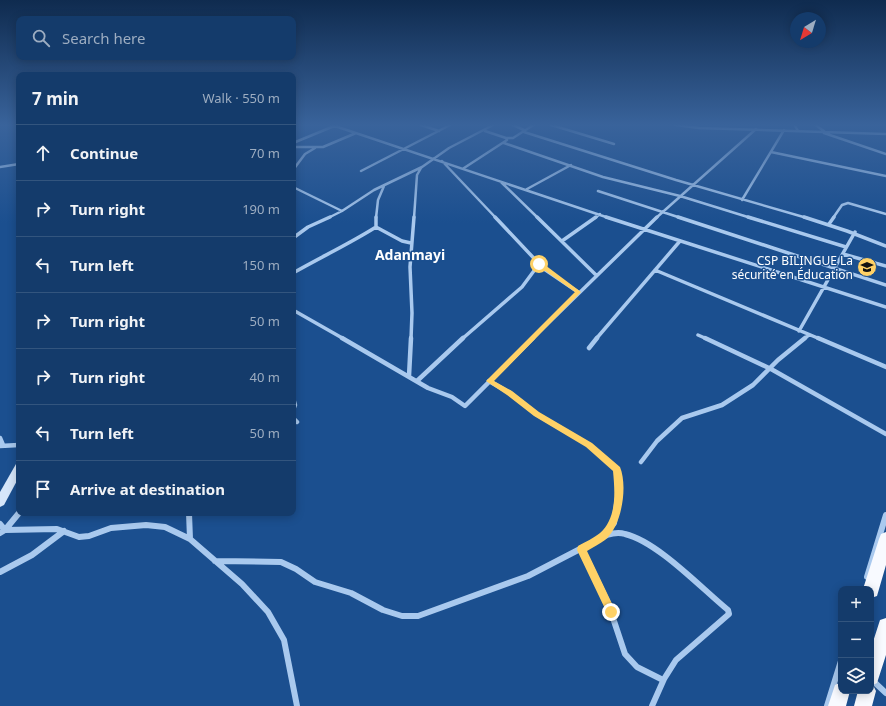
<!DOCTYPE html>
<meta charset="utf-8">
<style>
:root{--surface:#143b6b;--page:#1d4271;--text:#f1f3f6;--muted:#9dadc1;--line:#33557e}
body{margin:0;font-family:"Noto Sans",sans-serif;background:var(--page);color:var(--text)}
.controls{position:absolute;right:12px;bottom:12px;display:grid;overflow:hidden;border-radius:8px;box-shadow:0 2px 10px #0003}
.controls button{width:36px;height:36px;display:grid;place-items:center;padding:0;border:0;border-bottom:1px solid var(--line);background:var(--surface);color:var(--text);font:20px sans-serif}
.compass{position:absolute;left:790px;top:12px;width:36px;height:36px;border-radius:50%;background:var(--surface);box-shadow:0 2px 10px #0003;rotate:218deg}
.stop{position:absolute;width:12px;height:12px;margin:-9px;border:3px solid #ffd166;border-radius:50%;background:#fff}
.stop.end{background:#ffd166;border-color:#fff;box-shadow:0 1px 4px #0008}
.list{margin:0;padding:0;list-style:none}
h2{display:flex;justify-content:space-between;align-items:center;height:52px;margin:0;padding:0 16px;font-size:17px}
h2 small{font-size:13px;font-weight:400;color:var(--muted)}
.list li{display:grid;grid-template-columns:26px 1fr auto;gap:12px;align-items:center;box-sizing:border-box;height:56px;padding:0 16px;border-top:1px solid var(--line)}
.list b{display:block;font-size:15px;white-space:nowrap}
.list em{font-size:13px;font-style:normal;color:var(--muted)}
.icon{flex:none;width:22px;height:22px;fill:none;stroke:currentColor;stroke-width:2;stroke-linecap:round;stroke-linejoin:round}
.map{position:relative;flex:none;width:886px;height:706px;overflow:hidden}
.search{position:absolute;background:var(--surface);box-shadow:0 2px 10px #0003;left:16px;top:16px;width:280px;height:44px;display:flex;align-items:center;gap:10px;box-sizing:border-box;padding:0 14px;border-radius:8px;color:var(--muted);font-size:15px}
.panel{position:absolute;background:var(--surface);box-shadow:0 2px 10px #0003;left:16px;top:72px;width:280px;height:444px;border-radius:8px}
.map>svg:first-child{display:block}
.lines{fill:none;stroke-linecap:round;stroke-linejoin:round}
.minor-far3{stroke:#a9c9ee;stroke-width:2.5}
.minor-far2{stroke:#a9c9ee;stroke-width:3.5}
.minor-far1{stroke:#a9c9ee;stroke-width:4.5}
.minor{stroke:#a9c9ee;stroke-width:6}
.secondary{fill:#d6e6fa;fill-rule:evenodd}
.trunk{fill:#f8faff;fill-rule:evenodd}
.route{fill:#ffd166}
.labels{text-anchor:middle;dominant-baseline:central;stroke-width:3;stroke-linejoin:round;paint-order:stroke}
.poi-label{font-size:12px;fill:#fff;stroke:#1b4f8f;text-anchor:end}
.quarter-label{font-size:14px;font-weight:bold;fill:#fff;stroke:#1b4f8f}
</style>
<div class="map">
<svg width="886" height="706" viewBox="0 0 886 706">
<rect width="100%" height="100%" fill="#1b4f8f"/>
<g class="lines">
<path class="minor-far3" d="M329,124L609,218
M418,124L439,131
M511,124L524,130V132L676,180L807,218
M548,124L614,144
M669,124L699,128L886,134
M794,124L798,131
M814,124L824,131
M824,133L886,154
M506,138H513L535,124
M293,143L339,124
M504,143L603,177L680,196L751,218
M293,147H323L356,133
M771,152L886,176
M442,161L496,218
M0,167L19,164
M464,168L507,140L506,138L485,131
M293,170L305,154L315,148
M361,171L452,124
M501,182L538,218
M293,187L342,211
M527,189L571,165
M598,191L681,218
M742,200L784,130
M328,218L342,211L374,190L422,167L449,148L495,124
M376,218L378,200L384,186
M414,218L417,175L421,168
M595,218L600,214
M656,218L756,129
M833,218L842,205L848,203L886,214"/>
<path class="minor-far2" d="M495,217L544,269L578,292
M537,217L596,275
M606,217L886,307
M678,217L886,285
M748,217L846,247
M804,217L847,231L886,246
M829,224L834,217
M376,227L402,241L411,243
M293,238L308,227L330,217
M562,241L596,217
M843,254L886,266
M655,270L820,339
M293,273C321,257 349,244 376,227V217
M293,310L344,339
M799,331L855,232
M698,335L707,339
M411,339L412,313L410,267L414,217
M462,339L522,287L539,264
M532,339L657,217
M596,339L680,241
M804,339L809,335"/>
<path class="minor-far1" d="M342,338L428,388L452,397L465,406L533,338
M705,338L771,369L886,434
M818,338L886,367
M589,348L597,338
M409,376L411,338
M417,381L463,338
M489,381L510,393L536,414L589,445L617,469L618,498
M293,398L295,405L293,410
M293,418L297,422
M0,438L3,445
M0,446L19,445
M641,462L657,441L682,418L722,405L753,385L778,360L805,338"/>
<path class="minor" d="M189,513L190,539
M0,524L5,530
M5,530L57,529L79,537L89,536L111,528L146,525L165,527L190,539L242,584L268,612L284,640L297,706
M0,533L5,530L19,513
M603,536L614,523L618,497
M582,549L608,603L625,654L637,667L663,680
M215,561L281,562L296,569L315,582L351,593L383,610L402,616H418L528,576L607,535C613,533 619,532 625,534C658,542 701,588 728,610L729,614L676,660L664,679L652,706
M0,572L32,555L64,531
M867,577L886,515
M871,679L886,693
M827,706L841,661"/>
<path class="secondary" d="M19,463V477L4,505L0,507V492L16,464Z"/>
<path class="trunk" d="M886,532V565L877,596L871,598V589H863L879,539L881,534Z
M886,618V655L877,683L873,685L876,691L872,706H854L858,691H871V648L880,620Z
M841,682V691H850L846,706H828L835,685Z"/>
</g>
<linearGradient id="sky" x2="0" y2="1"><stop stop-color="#0f2b4f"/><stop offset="0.56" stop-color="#39639b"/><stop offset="1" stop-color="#39639b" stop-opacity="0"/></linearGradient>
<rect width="886" height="223" fill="url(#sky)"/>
<path class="route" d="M537,262H541L581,292L494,381L512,391L539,412L592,443L620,467C628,486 622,526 605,540C600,544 593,547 587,551L616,612L615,615L611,617L608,615L577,550L578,546C585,542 594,538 600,533C617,518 615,492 613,471L586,447L534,416L507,395L486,381L575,292L537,265Z"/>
<defs>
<symbol id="school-disc" viewBox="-11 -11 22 22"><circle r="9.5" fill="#ffd166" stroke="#1b4f8f"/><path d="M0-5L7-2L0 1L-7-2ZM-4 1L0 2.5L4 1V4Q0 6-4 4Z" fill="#111"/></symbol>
</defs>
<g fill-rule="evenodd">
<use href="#school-disc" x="856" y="256" width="22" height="22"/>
</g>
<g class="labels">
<g class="poi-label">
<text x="853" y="260">CSP BILINGUE La<tspan x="853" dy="14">sécurité en Éducation</tspan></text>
</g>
<g class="quarter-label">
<text x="410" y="254">Adanmayi</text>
</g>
</g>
</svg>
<div class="controls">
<button>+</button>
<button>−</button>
<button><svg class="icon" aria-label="layers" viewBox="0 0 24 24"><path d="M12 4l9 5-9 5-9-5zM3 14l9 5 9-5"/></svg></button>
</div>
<svg class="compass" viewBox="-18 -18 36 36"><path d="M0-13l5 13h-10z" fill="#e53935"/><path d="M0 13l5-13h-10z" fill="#9dadc1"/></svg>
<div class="stop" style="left:539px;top:264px"></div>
<div class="stop end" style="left:611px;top:612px"></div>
<div class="search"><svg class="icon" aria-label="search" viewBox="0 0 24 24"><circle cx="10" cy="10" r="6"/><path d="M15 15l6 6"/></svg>Search here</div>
<section class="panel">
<h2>7 min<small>Walk · 550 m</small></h2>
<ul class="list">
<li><svg class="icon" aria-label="ahead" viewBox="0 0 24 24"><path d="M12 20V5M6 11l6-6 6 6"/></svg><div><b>Continue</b></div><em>70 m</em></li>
<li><svg class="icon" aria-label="right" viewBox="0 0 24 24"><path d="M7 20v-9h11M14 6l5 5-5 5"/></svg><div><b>Turn right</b></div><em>190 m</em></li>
<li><svg class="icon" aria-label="left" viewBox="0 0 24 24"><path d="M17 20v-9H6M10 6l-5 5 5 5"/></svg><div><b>Turn left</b></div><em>150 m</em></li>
<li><svg class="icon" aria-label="right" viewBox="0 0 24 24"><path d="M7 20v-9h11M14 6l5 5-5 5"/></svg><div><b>Turn right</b></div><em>50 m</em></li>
<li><svg class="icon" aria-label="right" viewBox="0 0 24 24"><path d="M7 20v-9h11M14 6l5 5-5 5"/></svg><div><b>Turn right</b></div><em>40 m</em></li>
<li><svg class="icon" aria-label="left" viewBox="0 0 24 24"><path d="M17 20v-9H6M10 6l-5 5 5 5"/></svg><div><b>Turn left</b></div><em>50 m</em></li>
<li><svg class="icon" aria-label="arrive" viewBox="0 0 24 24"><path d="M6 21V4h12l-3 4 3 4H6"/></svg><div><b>Arrive at destination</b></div></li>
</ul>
</section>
</div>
